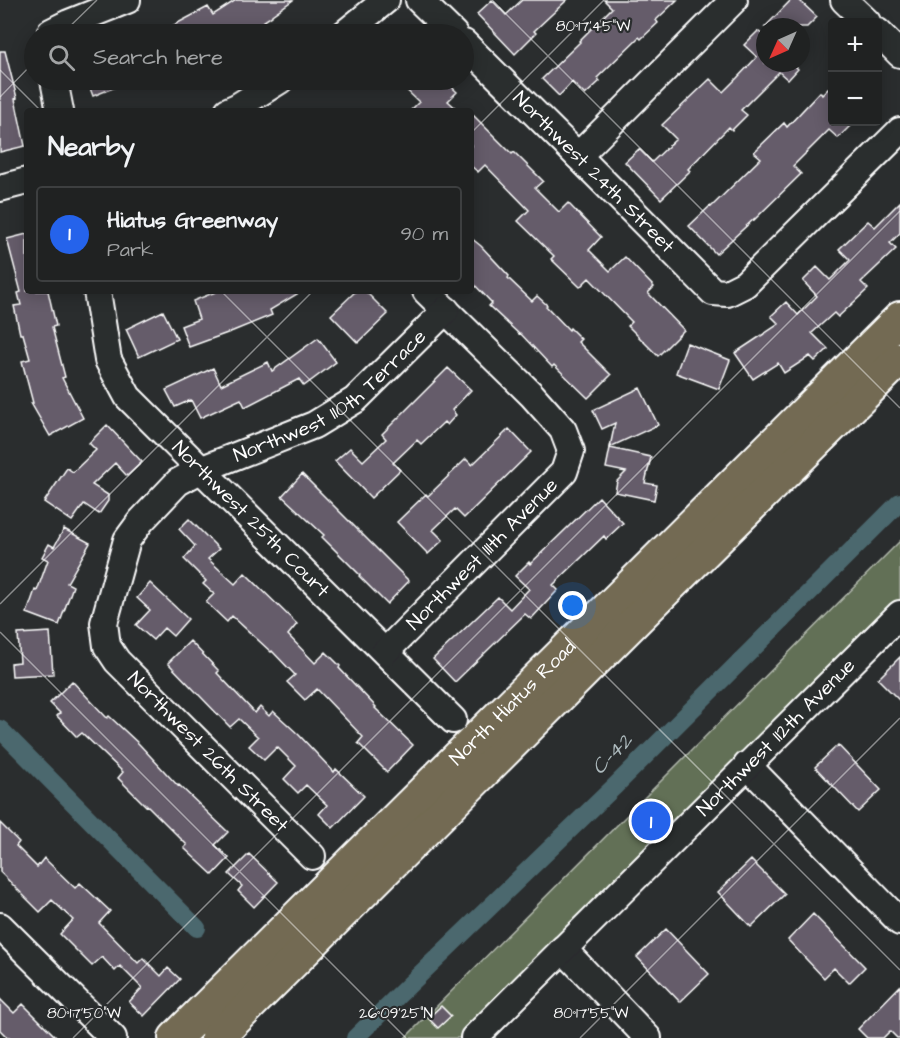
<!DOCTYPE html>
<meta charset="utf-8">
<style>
:root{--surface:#202222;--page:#282a2a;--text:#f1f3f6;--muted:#a2a4a5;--line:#3d3f40;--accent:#2563eb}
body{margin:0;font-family:"Architects Daughter",sans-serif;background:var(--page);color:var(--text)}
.controls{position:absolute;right:18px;top:18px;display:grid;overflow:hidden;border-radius:6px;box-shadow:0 3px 15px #0003}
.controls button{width:54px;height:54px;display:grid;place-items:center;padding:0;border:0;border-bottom:2px solid var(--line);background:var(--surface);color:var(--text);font:30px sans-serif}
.compass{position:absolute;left:756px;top:18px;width:54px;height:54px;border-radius:50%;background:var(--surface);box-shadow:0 3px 15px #0003;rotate:225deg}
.you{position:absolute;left:573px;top:606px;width:21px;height:21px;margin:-15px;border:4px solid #fff;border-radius:50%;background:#1a73e8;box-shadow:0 0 0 9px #1a73e833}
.badge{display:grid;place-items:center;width:39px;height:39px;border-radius:50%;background:var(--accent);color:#fff;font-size:20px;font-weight:700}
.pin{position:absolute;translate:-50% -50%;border:3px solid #fff;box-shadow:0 2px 6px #0006}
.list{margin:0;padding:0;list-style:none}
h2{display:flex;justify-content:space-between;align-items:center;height:78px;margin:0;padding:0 24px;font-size:26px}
h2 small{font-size:20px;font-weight:400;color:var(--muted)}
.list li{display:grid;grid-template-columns:39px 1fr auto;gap:18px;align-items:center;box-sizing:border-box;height:96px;margin:0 12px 12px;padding:0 12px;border:2px solid var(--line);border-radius:6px}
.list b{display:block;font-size:22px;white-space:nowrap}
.list p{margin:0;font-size:20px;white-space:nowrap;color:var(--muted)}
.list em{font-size:20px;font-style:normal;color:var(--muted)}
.icon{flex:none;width:33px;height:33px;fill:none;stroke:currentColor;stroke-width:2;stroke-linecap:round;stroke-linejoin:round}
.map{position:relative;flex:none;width:900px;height:1038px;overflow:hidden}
.search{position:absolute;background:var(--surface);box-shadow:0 3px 15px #0003;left:24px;top:24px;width:450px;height:66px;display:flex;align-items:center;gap:15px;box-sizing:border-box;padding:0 21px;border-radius:33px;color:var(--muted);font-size:22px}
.panel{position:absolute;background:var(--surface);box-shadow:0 3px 15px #0003;left:24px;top:108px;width:450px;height:186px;border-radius:6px}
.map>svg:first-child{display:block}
.green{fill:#626f57;stroke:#b0b7ab;stroke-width:1.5}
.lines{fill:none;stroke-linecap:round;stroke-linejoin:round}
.canal{stroke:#4b686e;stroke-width:18}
.building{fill:#655b6b;stroke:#fff;stroke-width:1.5}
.minor-casing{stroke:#fff;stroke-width:30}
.major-casing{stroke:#fff;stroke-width:36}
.minor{stroke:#2a2d2e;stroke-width:26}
.major{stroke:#736b52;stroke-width:32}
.ticks{fill:none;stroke:#fff;stroke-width:1.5;stroke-opacity:0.45}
.labels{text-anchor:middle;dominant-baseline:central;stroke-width:4.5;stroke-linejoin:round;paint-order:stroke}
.street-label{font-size:20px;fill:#fff;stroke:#2a2d2e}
.water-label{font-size:21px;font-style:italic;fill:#aebbbe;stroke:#2a2d2e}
.ticks-label{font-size:15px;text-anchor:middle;fill:#fff;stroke:#2a2d2e;stroke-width:4.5;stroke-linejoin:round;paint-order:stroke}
</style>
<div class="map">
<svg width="900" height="1038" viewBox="0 0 900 1038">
<rect width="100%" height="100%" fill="#2a2d2e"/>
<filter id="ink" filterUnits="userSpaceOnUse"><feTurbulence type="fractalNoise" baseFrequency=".0167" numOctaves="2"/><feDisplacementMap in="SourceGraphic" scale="12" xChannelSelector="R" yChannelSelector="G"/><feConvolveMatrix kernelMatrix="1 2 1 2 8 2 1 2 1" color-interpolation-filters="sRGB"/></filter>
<g filter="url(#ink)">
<path class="green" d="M900,541V603L462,1038H405Z"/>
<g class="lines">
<path class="canal" d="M0,729L197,928
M355,1038L410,984L615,786L900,502"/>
</g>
<path class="building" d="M236,0H293L272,15V16L244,34H157L208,7L213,15Z
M492,0L506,15L522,0H567L534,31L536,33L515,54L477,14Z
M604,0H677L656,20L658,23L641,39L639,37L597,78L600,81L585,95L572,82L559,96L542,79L580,42L579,41L612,8Z
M791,0H799L817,17L807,27H765Z
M758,31L765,37V63H792L798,69L788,80L779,72L741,110L747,115L732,130L729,127L688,169L690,171L661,199L625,162L639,149L652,162L676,139L662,125L710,79L723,92L737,78L757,57L744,45Z
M0,51H5L17,98L15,99L25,146L0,152Z
M87,80H133L93,96Z
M396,80H444L457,92L448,101L459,111H410L419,102Z
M832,85V122H854L838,138L829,130L793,166L801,174L754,220V219L716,254L689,226L710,206L711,207L761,158L754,152L784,123L787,127L820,92L822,95Z
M471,113L512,154L514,152L543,181L535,188L559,212L568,203L601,237L589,250L610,271L625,257L654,287L648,293L684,330L658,356L628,326L632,322L589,278L580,287L551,259L554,256L518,221L529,210L485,165L478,172L471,166Z
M900,202V233L890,243L896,249L861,282L868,289L838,317L834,313L812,333L828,349L815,361L810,356L784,373L778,363L753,379L735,353L779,324L771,316L786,302L798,315L817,296L803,281L817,267L830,280L850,260L839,249L868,221L875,227Z
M27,234V291H48L56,326L52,327L65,377L62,378L83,418L50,436L31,403H33L22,361L30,359L23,334H20L14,306L21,305L18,293L21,292L7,239Z
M471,238L481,246L509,276L508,278L532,301L537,296L547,305L546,306L569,330L570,328L581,339L578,342L611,375L588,398L554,365L552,367L520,333L519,334L489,306L492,303L471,281Z
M218,291H302L270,310L272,315L233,331L189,347L181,326L199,319L193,301Z
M356,291H365L388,314L358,343L331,315Z
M163,311L177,339L139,357L126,329Z
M318,338L336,362L304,386L299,379L245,407L241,399L200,418L191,400L175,407L166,390L213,368L221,385L268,362L272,371Z
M687,343L730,360L719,389L676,373Z
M448,368L471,390L452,410L456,415L447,425L444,422L421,444L417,440L393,463L400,470L371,498L335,461L350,448L363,461L386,439L382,434Z
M640,388L658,425L610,447L615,423L602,429L593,410Z
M107,425L142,462L127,476L115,463L92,485L108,495V501L99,514L84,504L72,521L44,502L67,468L73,472L96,450L89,443Z
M509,429L531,452L464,518L455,509L433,530L443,540L428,554L397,522L426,494L428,496L466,459L472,465Z
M610,448L651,457L645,483L657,485L654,500L615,492L617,481L626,472L606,468Z
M302,474L409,581L387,604L359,576L360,575L322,537L324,535L282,496Z
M599,497L623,523L606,539L604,536L553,585L558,590L531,619L525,614L455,682L433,659L498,597L510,609L529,589L515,576L529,562L530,564Z
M189,519L219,549L208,559L235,584L245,573L297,624L288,635L315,663L326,652L340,666L339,668L376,707L375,708L413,745L387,772L358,743L363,737L317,689L305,700L287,682L295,675L272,651L271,652L232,616L227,622L206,602L214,594L203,584L206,581L184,559L195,546L179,529Z
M64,529L90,543L67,583L73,586L59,625L27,613L35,590L37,591L48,560L42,557L49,544L54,547Z
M150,583L188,619L173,636L164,628L153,640L136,625L150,610L137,598Z
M50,632L53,674L12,676L11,663L20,662L18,634Z
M190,641L219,671L217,673L255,713L260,707L269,716L273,711L299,735L334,772L336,769L364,796L333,828L319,814L327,805L306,785L298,793L284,779L296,766L277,747L264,760L249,746L258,737L239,719L230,727L168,663Z
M900,657V701L878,679Z
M72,681L107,718L109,716L139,744L178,786L179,785L228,832L215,845L229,858L213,875L184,848L187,845L147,805L146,806L118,778L123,772L82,733L77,737L57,716L60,713L50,703Z
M838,745L881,790L858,812L815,767Z
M0,823L19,842L16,846L37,867L44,858L75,888L80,883L110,911L99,923L138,963L143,958L161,976L168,968L180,979L144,1016L129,1002L142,988L120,966L115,971L102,957L92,966L60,934L73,920L52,900L40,912L0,872Z
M249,854L278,882L254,907L238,891L242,886L229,874Z
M751,860L785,894L751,927L718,892Z
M813,914L865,967L849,983L834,968L824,978L788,940Z
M666,929L709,974L680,1002L637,957Z
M900,986V1038H897L890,1031L883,1038H867L858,1029Z
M0,999L14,1013L23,1004L57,1038H8L0,1030Z
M441,1006L451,1016L438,1028L428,1018Z"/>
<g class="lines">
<defs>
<g id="minor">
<path d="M419,0L454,34"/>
<path d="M844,0L867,22"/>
<path d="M878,32L900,54"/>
<path d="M51,34V32L69,23L127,0"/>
<path d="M344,34L386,0"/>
<path id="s1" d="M464,43L578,156L713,292L727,293L745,284L900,131"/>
<path d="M54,80L60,111"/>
<path d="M228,111L237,107L280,80"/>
<path d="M578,156L734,0"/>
<path d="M0,188L27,181"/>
<path id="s2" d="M97,291L108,360L128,397L453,720"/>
<path id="s3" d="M385,652L564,472L571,451L563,430L532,395L426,291"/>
<path d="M747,765L900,922"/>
<path id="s4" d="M312,856L117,661L107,646L104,623L127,540L141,521L178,482L200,470L314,425L355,400L446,310"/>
<path d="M0,926L113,1038"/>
<path d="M563,949L648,1038"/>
<path id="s5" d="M474,1038L900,614"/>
</g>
<g id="major">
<path id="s6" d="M175,1038L900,318"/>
<path d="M217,1038L666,590L900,359"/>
</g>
</defs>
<use href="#minor" class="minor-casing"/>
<use href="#major" class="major-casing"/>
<use href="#minor" class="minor"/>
<use href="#major" class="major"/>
</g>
</g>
<path class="ticks" d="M492,0L900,408M62,34L97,0M0,70L41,111M0,97L34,62M471,133L604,0M221,291L900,970M0,604L313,291M0,632L406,1038M73,1038L900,211M580,1038L900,718"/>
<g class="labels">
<g class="street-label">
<text stroke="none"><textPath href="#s1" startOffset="183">Northwest 24th Street</textPath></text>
<text stroke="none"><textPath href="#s4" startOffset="657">Northwest 110th Terrace</textPath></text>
<text stroke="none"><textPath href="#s2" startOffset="285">Northwest 25th Court</textPath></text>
<text stroke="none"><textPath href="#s3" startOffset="138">Northwest 111th Avenue</textPath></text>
<text stroke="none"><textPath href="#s6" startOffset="476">North Hiatus Road</textPath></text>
<text stroke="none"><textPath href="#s5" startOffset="426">Northwest 112th Avenue</textPath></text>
<text transform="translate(208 752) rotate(45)">Northwest 26th Street</text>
</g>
<g class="water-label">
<text transform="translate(612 754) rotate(-45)">C-42</text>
</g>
</g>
<g class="ticks-label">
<text x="593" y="31">80°17'45"W</text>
<text x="84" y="1018">80°17'50"W</text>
<text x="396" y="1018">26°09'25"N</text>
<text x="591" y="1018">80°17'55"W</text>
</g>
</svg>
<div class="controls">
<button>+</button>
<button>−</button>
</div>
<svg class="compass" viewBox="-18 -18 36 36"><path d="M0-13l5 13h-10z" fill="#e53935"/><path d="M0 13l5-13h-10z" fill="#a2a4a5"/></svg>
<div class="you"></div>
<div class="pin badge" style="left:651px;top:821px">1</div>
<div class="search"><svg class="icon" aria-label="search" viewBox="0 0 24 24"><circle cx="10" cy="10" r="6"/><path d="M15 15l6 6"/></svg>Search here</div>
<section class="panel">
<h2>Nearby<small></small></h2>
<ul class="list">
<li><span class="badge">1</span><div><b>Hiatus Greenway</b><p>Park</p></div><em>90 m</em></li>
</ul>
</section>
</div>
